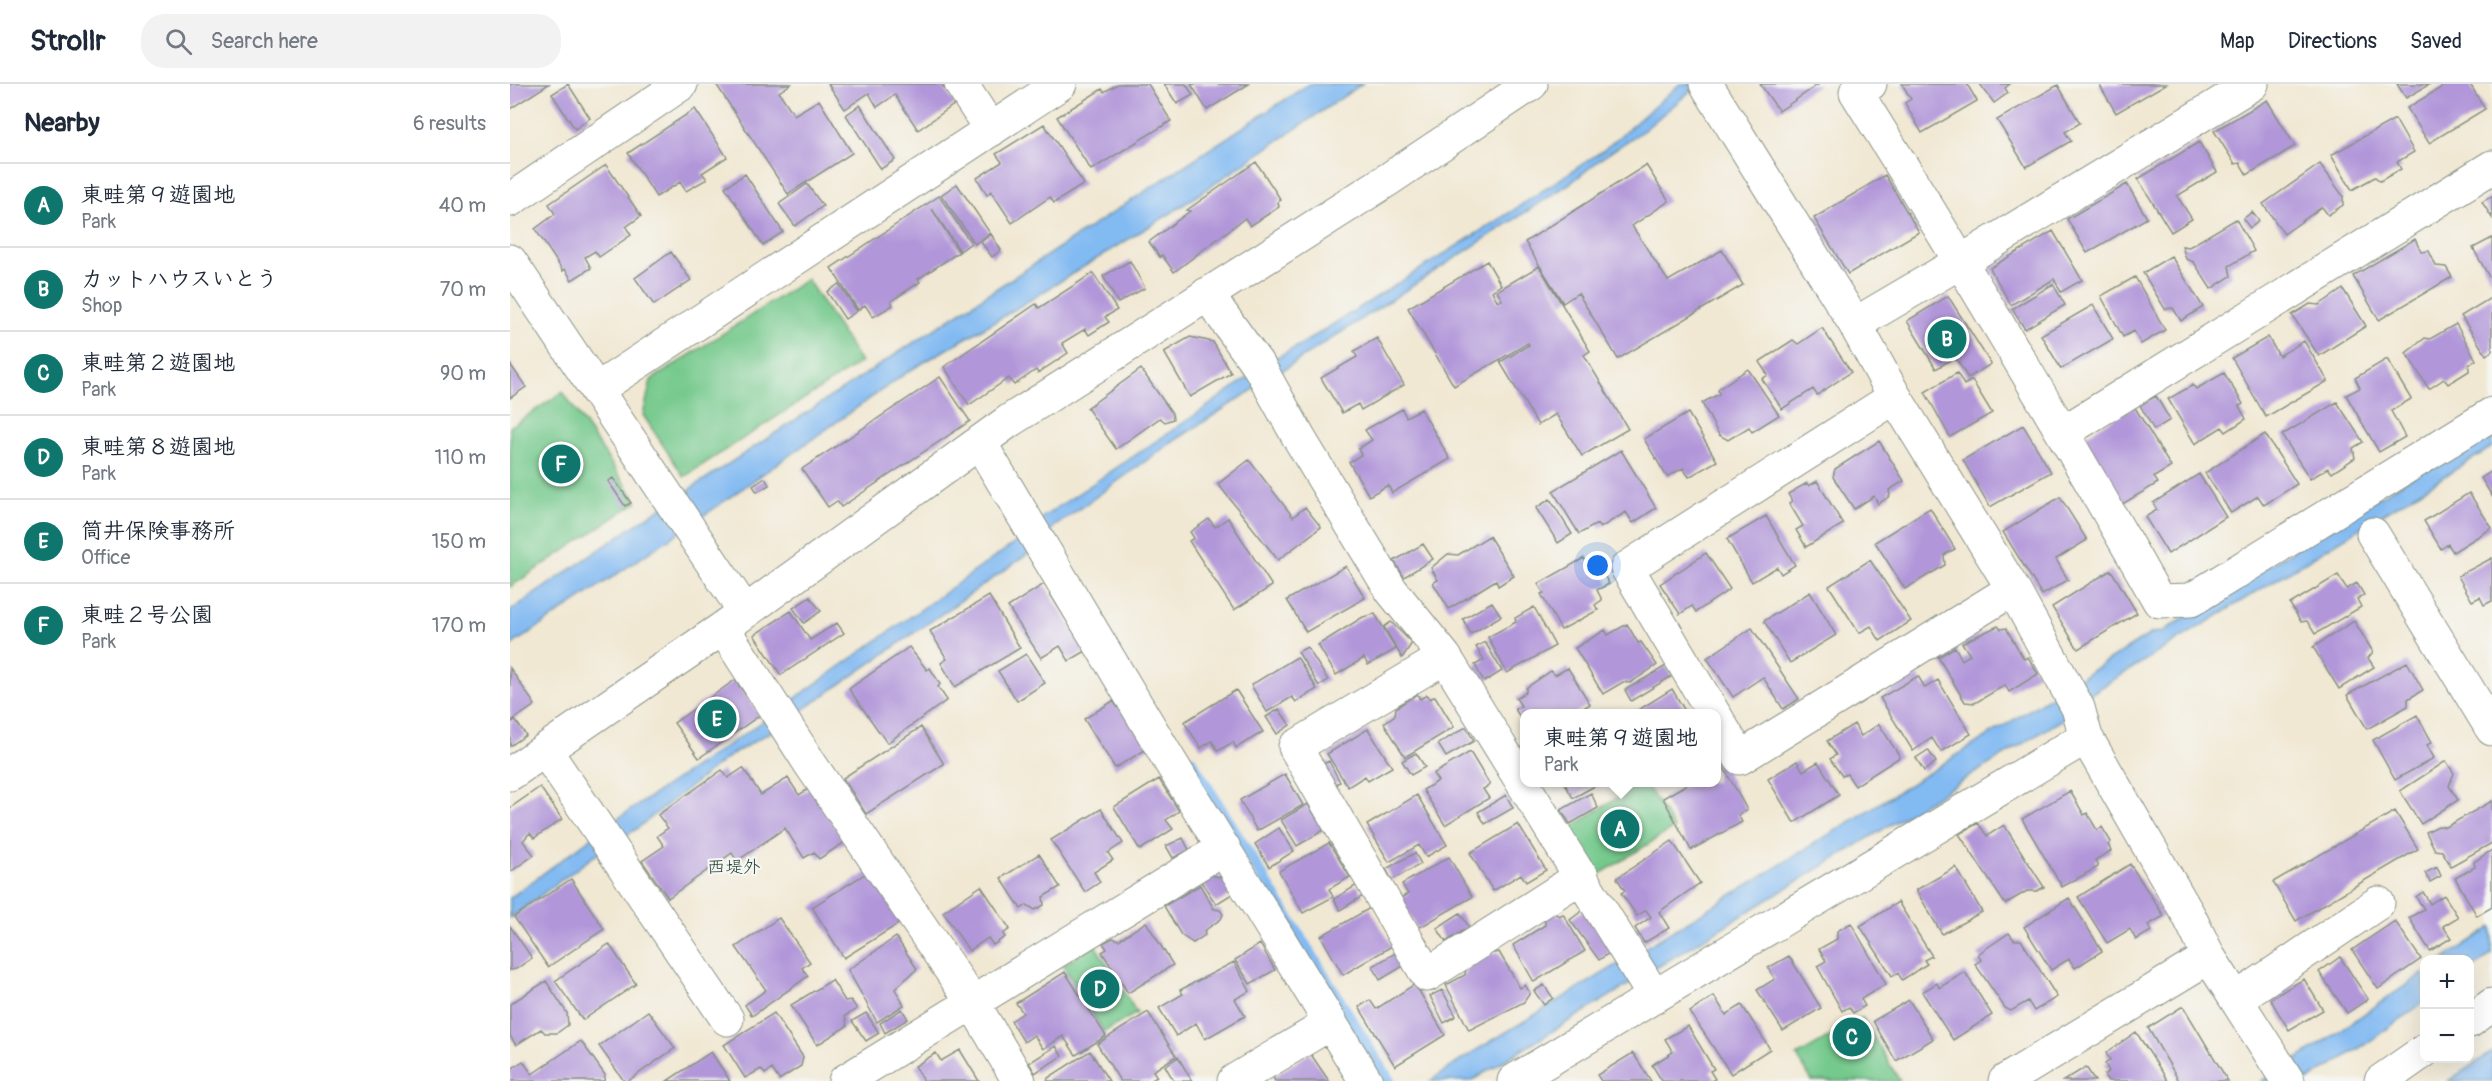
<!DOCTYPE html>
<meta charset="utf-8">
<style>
:root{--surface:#fff;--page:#f2f2f3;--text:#1f2937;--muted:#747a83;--line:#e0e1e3;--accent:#0f766e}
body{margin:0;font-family:Pangolin,"Klee One",sans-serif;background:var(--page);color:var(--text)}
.controls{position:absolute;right:18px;bottom:18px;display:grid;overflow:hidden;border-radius:12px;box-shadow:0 6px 24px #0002}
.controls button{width:54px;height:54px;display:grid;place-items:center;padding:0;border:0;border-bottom:2px solid var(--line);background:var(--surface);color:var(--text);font:30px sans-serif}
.you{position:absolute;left:1088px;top:482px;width:21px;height:21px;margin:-15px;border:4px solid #fff;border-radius:50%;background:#1a73e8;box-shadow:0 0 0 9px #1a73e833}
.badge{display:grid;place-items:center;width:39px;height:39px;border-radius:50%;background:var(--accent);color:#fff;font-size:20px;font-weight:700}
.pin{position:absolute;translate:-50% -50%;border:3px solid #fff;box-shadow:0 2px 6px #0006}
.popup{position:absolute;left:1010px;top:625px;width:201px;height:78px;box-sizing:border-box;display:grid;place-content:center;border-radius:12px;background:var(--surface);filter:drop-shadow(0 2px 4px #0005);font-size:20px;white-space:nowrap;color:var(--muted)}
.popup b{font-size:22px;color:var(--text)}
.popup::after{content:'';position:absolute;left:50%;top:100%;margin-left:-12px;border:12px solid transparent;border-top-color:var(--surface)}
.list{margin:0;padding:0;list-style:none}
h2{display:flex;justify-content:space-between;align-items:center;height:78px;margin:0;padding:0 24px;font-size:26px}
h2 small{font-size:20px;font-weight:400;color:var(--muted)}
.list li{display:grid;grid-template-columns:39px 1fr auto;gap:18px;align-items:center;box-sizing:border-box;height:84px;padding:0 24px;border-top:2px solid var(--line)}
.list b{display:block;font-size:22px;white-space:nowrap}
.list p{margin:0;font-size:20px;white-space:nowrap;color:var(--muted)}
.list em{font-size:20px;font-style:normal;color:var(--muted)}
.icon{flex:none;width:33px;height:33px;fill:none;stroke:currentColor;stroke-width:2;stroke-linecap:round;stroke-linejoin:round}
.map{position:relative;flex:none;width:1982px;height:997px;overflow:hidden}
header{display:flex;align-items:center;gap:36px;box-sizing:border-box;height:84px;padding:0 30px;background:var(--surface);border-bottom:2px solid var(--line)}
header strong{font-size:28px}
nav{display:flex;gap:33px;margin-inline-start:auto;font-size:21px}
.search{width:420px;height:54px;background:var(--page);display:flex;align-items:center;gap:15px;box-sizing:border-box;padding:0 21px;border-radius:24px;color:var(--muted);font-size:22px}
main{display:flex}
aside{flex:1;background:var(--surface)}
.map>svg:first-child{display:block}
.green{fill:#75c98c;stroke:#4a8360;stroke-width:1.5}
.water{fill:#82baf2;stroke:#507c93;stroke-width:1.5}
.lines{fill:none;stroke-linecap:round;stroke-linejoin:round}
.stream{stroke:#82baf2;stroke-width:12}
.building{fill:#b196d9}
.minor-casing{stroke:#889284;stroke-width:35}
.minor{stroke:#fff;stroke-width:33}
.labels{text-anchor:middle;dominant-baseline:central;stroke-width:4.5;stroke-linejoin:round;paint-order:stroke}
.neighbourhood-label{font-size:18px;fill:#1f3d34;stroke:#f6f6f2}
</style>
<header>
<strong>Strollr</strong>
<div class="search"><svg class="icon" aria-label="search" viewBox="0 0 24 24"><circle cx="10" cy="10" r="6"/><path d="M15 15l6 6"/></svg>Search here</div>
<nav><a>Map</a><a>Directions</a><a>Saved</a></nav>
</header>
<main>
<aside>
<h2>Nearby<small>6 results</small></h2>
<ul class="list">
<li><span class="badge">A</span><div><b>東畦第９遊園地</b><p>Park</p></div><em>40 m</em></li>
<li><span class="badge">B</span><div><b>カットハウスいとう</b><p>Shop</p></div><em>70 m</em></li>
<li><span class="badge">C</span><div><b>東畦第２遊園地</b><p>Park</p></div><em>90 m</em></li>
<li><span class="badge">D</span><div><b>東畦第８遊園地</b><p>Park</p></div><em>110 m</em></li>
<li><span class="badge">E</span><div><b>筒井保険事務所</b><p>Office</p></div><em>150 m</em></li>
<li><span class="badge">F</span><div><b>東畦２号公園</b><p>Park</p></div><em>170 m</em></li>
</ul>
</aside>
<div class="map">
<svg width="1982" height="997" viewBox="0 0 1982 997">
<rect width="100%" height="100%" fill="#f6f6f2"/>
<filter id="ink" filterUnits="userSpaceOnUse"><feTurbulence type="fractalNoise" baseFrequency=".0167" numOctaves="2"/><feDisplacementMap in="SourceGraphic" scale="12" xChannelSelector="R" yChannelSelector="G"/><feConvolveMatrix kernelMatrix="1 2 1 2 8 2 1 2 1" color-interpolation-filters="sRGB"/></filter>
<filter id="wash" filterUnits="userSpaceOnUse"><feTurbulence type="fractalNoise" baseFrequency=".008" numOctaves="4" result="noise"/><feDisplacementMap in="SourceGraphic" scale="24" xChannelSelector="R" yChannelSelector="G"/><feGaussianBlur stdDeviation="1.35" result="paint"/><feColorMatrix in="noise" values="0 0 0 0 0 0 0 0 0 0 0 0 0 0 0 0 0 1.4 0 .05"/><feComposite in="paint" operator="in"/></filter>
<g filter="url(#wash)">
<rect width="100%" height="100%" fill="#f1e8d3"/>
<path class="green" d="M297,195L351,278L174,393L133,331L141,296Z
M53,308L127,418L0,503V343Z
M1132,698L1135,699L1164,744L1087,792L1057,746Z
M585,861L627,929L594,948L553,881Z
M1352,934L1390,997H1302L1287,972Z"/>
<path class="water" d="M799,0H852L661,129L494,232L399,287L199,428L0,562V527L131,437Z
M1170,0H1189L1134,46L1092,74L1062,98L658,361L544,443L525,465L267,644L218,673L125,746L84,772L0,834V814L107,735L246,642L516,451L533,433L685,331L764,275L792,260L999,129L1095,65Z
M1982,343V363L1577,612L1555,634L961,997H920L965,967C1192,830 1418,690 1642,549L1652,548L1678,532Z
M1982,843V870L1960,886V876L1934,875Z
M1914,889V918L1856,960L1797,997H1751L1794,971Z
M1982,968V997H1938Z"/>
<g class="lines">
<path class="stream" d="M680,676L879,997"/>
</g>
<g id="blocks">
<path class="building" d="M0,0H39L0,25Z
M58,0L80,34L65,45L42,10Z
M206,0H281L269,8L284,31L309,16L342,69L278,110Z
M318,0H431L445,20L408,46L385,11L367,23L359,9L335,25Z
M608,0H638L661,37L581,86L547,33L592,5L594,8Z
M654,0H676L683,11L667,20Z
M681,0H739L697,26Z
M1250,0H1309L1269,27Z
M1392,0H1457L1467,17L1412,49L1395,19L1401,15Z
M1470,0H1500L1495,4L1498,9L1484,19Z
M1589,0H1656L1606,29Z
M1887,0H1920L1896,14Z
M1937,0H1960L1975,25L1919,59L1897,24Z
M1548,1L1570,39L1555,48L1561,57L1516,83L1487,36Z
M1757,16L1785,62L1737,91L1730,79L1725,80L1704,47Z
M350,21L385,76L371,85L336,31Z
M185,25L217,73L192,89L197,95L176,107L170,98L146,113L118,69Z
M1885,35L1904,68L1887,78L1891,85L1870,97L1865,93L1842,106L1821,71Z
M534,40L574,100L544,119L540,113L502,139L481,107L477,111L467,94L492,78L486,70Z
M1689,58L1707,88L1667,112L1682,135L1661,148L1628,95Z
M746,78L771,116L768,118L769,123L740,142L735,134L664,188L652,171L650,173L639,158L680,127L677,126Z
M1810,80L1833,112V121L1818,131L1812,123L1774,150L1753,120Z
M96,81L131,132L116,143L121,151L89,173L85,167L75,173L81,184L62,196L55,185L53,187L25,145L45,130L39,120Z
M1136,81L1159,117L1122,142L1158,197L1212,166L1233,201L1108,275L1068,209L1053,219L1015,158Z
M235,90L273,148L253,161L215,103Z
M1375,91L1409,148L1338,190L1304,134Z
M297,100L313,122L285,142L269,120Z
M447,100L480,149L465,160L431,111Z
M1617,100L1637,134L1577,169L1557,135Z
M429,112L461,159L450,167L422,125L449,168L408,195L410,198L381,217L383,221L363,233L355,221L348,226L321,184Z
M1982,112V134L1972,118Z
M1742,128L1749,137L1740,144L1733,135Z
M1726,135L1744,167L1719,182L1721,192L1701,205L1684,178L1676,175L1672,162L1679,163Z
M1543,147L1572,196L1551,208L1544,195L1501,221L1480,184Z
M481,150L491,166L482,173L471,158Z
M1982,154V198L1963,164Z
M1905,155L1911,168L1919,167L1926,182L1936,183L1942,193L1869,236L1843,192Z
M161,168L181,196L144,221L125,194Z
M1661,172L1693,223L1671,237L1663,224L1655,225L1633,189Z
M620,177L635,204L608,219L593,192Z
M977,177L991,201L982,207L988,218L992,216L987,207L1029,182L1080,267L1074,271L1118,345L1072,372L1046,330L1028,341L990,278L1019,261L1018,259L944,302L898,224Z
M583,189L607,226L595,233L599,238L579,251L575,245L552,259L558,269L528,289L526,286L504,301L499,294L459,321L434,283L526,220L529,224Z
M1625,193L1655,246L1631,260L1624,247L1613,253L1591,212Z
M329,200L347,227L335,235L317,208Z
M1543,200L1555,221L1515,245L1502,225Z
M1833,205L1856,242L1809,272L1782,231L1800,220L1809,221Z
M1438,212L1481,280L1458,294L1445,273L1426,285L1397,237Z
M1982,213V267L1976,271L1951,232Z
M1583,221L1603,255L1551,285L1531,251Z
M1946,240L1966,276L1959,281V287L1938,300L1934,295L1919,305L1896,269L1915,254L1920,255Z
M1312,244L1341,288L1307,311L1303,305L1272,325L1252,295L1258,291L1249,278L1283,256L1288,260Z
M680,253L703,258L721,289L680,313L654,268Z
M1758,253L1769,272L1794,257L1818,297L1756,333L1722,274Z
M867,254L894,301L851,326L848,320L832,329L811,294L847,273L844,267Z
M1877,275L1901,315L1881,327L1895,353L1869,368L1836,311L1850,304L1845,294Z
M0,280L16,303L0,314Z
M631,285L662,329L663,335L655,338L650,334L606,365L577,324Z
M1238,285L1269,331L1242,348L1239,343L1218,356L1209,351L1192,319L1209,310L1208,305Z
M1447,289L1454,301L1462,296L1482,329L1440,353L1415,308Z
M1714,289L1733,320L1729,322L1736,335L1716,348L1712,343L1685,360L1658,315L1683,301L1686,305Z
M430,293L460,337L331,423L327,417L318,423L292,385Z
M1646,312L1660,336L1644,346L1630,321Z
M1827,318L1853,358L1843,364L1845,374L1822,389L1818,384L1800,395L1772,351Z
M1624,322L1661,383L1644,393L1648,399L1609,422L1568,356Z
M892,325L896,333L911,325L940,375L882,409L878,401L859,412L839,378L851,371L848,365L862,356L855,346Z
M1178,329L1207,377L1179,393L1173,384L1157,393L1134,355Z
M1513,341L1541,388L1480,423L1453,376Z
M1755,350L1787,400L1754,421L1748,412L1721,429L1695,389Z
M1369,357L1394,397L1379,406L1380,412L1368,420L1364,412L1344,425L1323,393L1325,385Z
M1111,366L1146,424L1123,439L1116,428L1090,444L1087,440L1069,450L1043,407Z
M739,376L783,433L795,423L811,443L768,476L708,400Z
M1982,387V412L1971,394Z
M1689,390L1716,433L1658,470L1635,433L1647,426L1643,419Z
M103,394L121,419L115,422L98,397Z
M255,394L259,401L247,408L243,402Z
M1307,397L1333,440L1296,463L1286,446L1293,442L1279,419L1282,417L1278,410L1297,399L1299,402Z
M1959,409L1982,444L1943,468L1938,460L1931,465L1914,437Z
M1550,413L1577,456L1546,475L1558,496L1532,511L1493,448Z
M1040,415L1062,450L1048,459L1026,424Z
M1420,424L1445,465L1434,471L1435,481L1395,505L1365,458Z
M1256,432L1285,481L1271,490L1267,483L1242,498L1217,455Z
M718,434L762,502L724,526L679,457L684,454L680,448L699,435L705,443Z
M979,452L1004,492L988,502L986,496L939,525L923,499L928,496L921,484L938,470L948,471Z
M913,460L923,475L894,493L884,477Z
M1196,469L1220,505L1186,528L1182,522L1170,530L1150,500Z
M1084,473L1099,500L1087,506L1092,516L1085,521L1088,526L1051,546L1031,510L1034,509L1028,500L1074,474L1076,478Z
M1982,474V517L1974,521L1970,513L1962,517L1948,492Z
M1360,476L1401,537L1370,557L1361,542L1349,549L1319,502Z
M836,482L855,514L796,548L777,516Z
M1601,486L1627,529L1568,565L1542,523Z
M1828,491L1837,505L1847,499L1854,511L1847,515L1851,523L1805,550L1797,537L1791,538L1780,520Z
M534,500L576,567L559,577L550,562L531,574L498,523Z
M1300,508L1326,551L1280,579L1254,537Z
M479,512L510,564L445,603L431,579L437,575L420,547Z
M300,513L311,527L294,539L283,524Z
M982,518L991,532L961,550L953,535Z
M1024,523L1045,562L997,589L978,553L1006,538L1005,534Z
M281,527L300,556L327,539L334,549L271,591L244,551Z
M865,530L886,565L858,581L854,574L826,591L808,561L853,533Z
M1844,537L1863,568L1858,574L1864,583L1829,605L1803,563Z
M881,538L902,559L892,574L874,543Z
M1117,540L1128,559L1131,558L1147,581L1120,599L1113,598L1093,610L1065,564L1095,546L1098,551Z
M1488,542L1491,545L1496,544L1514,575L1518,573L1528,590L1499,608L1495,601L1465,619L1455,618L1428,573L1445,563L1452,576L1460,571L1452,559Z
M1242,544L1289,615L1273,625L1253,593L1223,613L1197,574Z
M975,558L992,587L974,598L965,581L974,576L966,563Z
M399,563L417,586L420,584L430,600L428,603L437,616L377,659L339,605Z
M797,563L818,596L809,602L788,568Z
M516,570L535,599L507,617L488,587Z
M787,573L807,605L786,618L782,613L757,628L741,601Z
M1897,578L1913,606L1898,615V622L1857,645L1837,611Z
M1156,582L1162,592L1121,617L1115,606Z
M0,584L25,621L0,638Z
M1058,584L1080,620L1064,630H1014V640L1005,625L1011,622L1006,614L1016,608V604L1041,587L1045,591Z
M1408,592L1415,604L1428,596L1461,650L1431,668L1422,654L1403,667L1370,614Z
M225,596L250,631L189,674L164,639Z
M1162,605L1175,627L1170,630H1122Z
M726,606L753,648L726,664L723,658L708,667L702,657L691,664L674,638Z
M907,610L910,615L917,611L920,615L925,612L944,643L895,673L874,639L885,631L886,624Z
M603,617L608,624L621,617L647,659L605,684L574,635Z
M769,625L780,641L767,650L756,633Z
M1907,631L1922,658L1917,661L1924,674L1885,696L1863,656Z
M5,636L16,651L0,662V639Z
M1344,640L1351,652L1369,640L1390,673L1345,702L1337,690L1332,692L1320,675L1326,671L1317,657Z
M411,643L434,680L356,730L333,694Z
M956,643L964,657L936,673L928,660Z
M858,645L882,683L858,697L855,692L838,703L817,670Z
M1418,666L1426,678L1414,687L1406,674Z
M960,668L980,701L973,705L979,714L935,741L913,706L928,697L923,690Z
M906,669L915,683L901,691L892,677Z
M1209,675L1237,726L1228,731L1232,738L1181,766L1153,714L1181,698H1206V677Z
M819,677L830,698L822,701L811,681Z
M1287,677L1293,687L1308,678L1329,711L1284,739L1258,695Z
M1936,677L1944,689L1939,702L1948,716L1911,740L1890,707Z
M233,684L251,711L278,694L289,711L300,704L335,758L309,775L304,768L294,774L275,744L227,777L222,769L158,814L132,777L154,762L147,752L158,744L148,731L212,686L218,694Z
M775,690L793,721L747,747L730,716Z
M649,695L669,727L656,736L663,745L630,766L604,723Z
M1054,698H1092L1063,714Z
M30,703L52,735L24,754L20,749L17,752L13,757L24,771L0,788V724Z
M1560,707L1574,731L1577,729L1587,746L1592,743L1601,758L1598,761L1601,767L1585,776L1588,783L1552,803L1512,735Z
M1081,709L1088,724L1060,740L1051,726Z
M907,711L937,761L916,773L909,761L879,778L857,741Z
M996,711L1003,724L975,740L968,728Z
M1982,717V759L1941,782L1932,767L1925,766L1916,748L1928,742L1936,743Z
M798,720L814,746L787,762L771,736Z
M591,725L613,759L598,769L603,776L584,788L590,798L575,808L541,756Z
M1885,727L1908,765L1786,837L1763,798Z
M1468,739L1477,752L1494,741L1534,803L1527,807H1517L1495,820L1449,750Z
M1008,740L1036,786L1016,798L1011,790L983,807L960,769Z
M769,744L784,767L759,783L745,760Z
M673,754L679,766L663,774L656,762Z
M1162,757L1190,799L1149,828L1159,844L1134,859L1125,844L1141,833L1136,826L1127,832L1111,809L1115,807L1107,794Z
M819,759L840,793L819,805L823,813L793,829L769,787Z
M1982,766V823L1967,832L1945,794L1965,783L1964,778Z
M905,769L911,780L882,796L876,785Z
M529,770L550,803L533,813L534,821L525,826L517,821L511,825L491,794Z
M939,773L962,813L907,845L890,814L898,810L892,800Z
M1620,780L1654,832L1638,841L1641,847L1626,856L1620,845L1597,859L1568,813Z
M369,781L401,832L334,874L302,823Z
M1446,783L1472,828L1432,850L1406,806Z
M1927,783L1931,792L1920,798L1915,789Z
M698,790L713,794L722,810L706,820L690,796Z
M61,795L94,845L38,883L4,833Z
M690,801L704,825L710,826L713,830L711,835L694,847L695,851L683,859L671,851L654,822Z
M847,801L853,812L830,826L824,815Z
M471,802L500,845L493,850L495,853L483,861L478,854L459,867L433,828Z
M1913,808L1920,820L1934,811L1948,833L1933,842L1941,854L1920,867L1899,834L1914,825L1906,813Z
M1559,814L1592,867L1565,884L1559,875L1541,886L1514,843Z
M1388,818L1422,872L1414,876L1417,880L1392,896L1388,889L1382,892L1350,842Z
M860,824L882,862L833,891L811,852Z
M1073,826L1103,866L1089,876L1060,836Z
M950,829L959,843L936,858L927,844Z
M1044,829L1049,832L1053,830L1075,867L1024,898L1003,861L1035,841V835Z
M269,834L300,878L292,884L298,892L242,932L235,921L256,906L226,863Z
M1885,837L1911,875L1868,905L1842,866Z
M636,838L663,881L618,909L592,868L597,865L593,859L603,854L609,856Z
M1341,839L1376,900L1351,915L1355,922L1343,929L1339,923L1332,927L1307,882L1316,877L1309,865L1327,855V847Z
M0,842L22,874L6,885L0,886Z
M1499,849L1504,856H1511L1547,913L1524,927L1518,917L1501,927L1495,924L1465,880L1471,876L1468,870Z
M386,853L407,885L385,905L394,921L367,938L338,886Z
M99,860L126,900L73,936L45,897Z
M750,860L765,886L740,900L725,876Z
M887,868L895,881L870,896L863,882Z
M989,868L1010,904L1015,901L1020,909L1014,918L959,946L936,901L955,891L956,885L978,870Z
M1279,872L1311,924L1273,947L1247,906L1265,895L1258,884Z
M1830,873L1858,915L1837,929L1809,888Z
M724,878L740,907L725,915L735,932L695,955L686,939L666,952L649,924L673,910L670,906Z
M555,888L596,952L566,971L553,952L533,965L524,951L514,958L501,937L513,929L506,919Z
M1455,888L1482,931L1443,956L1412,908L1427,899L1429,904Z
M1794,895L1813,926L1779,946L1760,915Z
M322,896L335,917L341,916L347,925L335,932L337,942L307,961L281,921Z
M36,897L57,929L58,941L47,949H35L31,945L6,961L0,952V920Z
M905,900L935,951L885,982L849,923L860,916L866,925Z
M1034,901L1043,914L1034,921L1024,907Z
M932,906L946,932L934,939L920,912Z
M1204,912L1216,931L1232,921L1260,965L1221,990L1180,928Z
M1399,916L1423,955L1386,977L1363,937Z
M1673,922L1718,997H1669L1638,944Z
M392,925L398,935L375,949L370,939Z
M138,927L165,964L118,997H114L89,962Z
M638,928L666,972L643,987L647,993L640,997H610L587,960Z
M264,929L293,973L291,982L269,996L262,985L255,990L251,985L235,994L214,961Z
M356,929L369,949L356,957L342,937Z
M1178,942L1204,985L1200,987L1205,995L1201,997H1152L1142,981L1163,968L1155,955Z
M1626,948L1658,997H1598L1594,991L1599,987L1595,980L1600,976L1596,969Z
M71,957L95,991L94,997H0V986L13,977L22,990Z
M546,962L552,972L525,989L519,979Z
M450,966L469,997H414L405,982L426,969L431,977Z
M580,967L599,997H537L538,994Z
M201,968L220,997H157Z
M800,969L819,997H765L763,993Z
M1123,969L1141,997H1091L1087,991Z
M668,973L682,997H664L655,982Z
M1576,983L1585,997H1553Z"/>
</g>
</g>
<g filter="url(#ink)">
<use href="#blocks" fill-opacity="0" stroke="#889284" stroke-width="1.5"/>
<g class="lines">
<defs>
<path id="minor" d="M451,0L481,46
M1196,0L1345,240L1385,313L1503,505L1568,624L1576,653L1679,832L1699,873L1778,997
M1360,0L1346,8C1451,176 1552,345 1649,517L1681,516L1982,330
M0,116L171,0
M0,177L235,528
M697,210L750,284L789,354L881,506L935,573L1144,912
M1345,240L1452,177L1742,0
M86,306L550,0
M1554,348L1982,83
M470,359L661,679L856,997
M1863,450L1982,645
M213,544L301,681L463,919L509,997
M935,573L785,663L917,891L1072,792
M1204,630L1117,484L1385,313
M1206,633L1230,674L1503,505
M35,666L217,935
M0,690L213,544L499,337L879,95L1021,0
M1726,915L1868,819
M1960,937L1982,921
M335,997L714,764
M724,997L821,939
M1004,997L1576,653
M1495,997L1699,873
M1871,997L1914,967"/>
</defs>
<use href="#minor" class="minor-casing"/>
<use href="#minor" class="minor"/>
</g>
</g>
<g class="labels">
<g class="neighbourhood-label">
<text x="224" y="783">西堤外</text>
</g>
</g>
</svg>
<div class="controls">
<button>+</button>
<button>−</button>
</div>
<div class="you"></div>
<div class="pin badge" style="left:1110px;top:745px">A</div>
<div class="popup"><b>東畦第９遊園地</b>Park</div>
<div class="pin badge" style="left:1437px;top:255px">B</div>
<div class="pin badge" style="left:1342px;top:953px">C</div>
<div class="pin badge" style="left:590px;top:905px">D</div>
<div class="pin badge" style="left:207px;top:635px">E</div>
<div class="pin badge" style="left:51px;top:380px">F</div>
</div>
</main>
